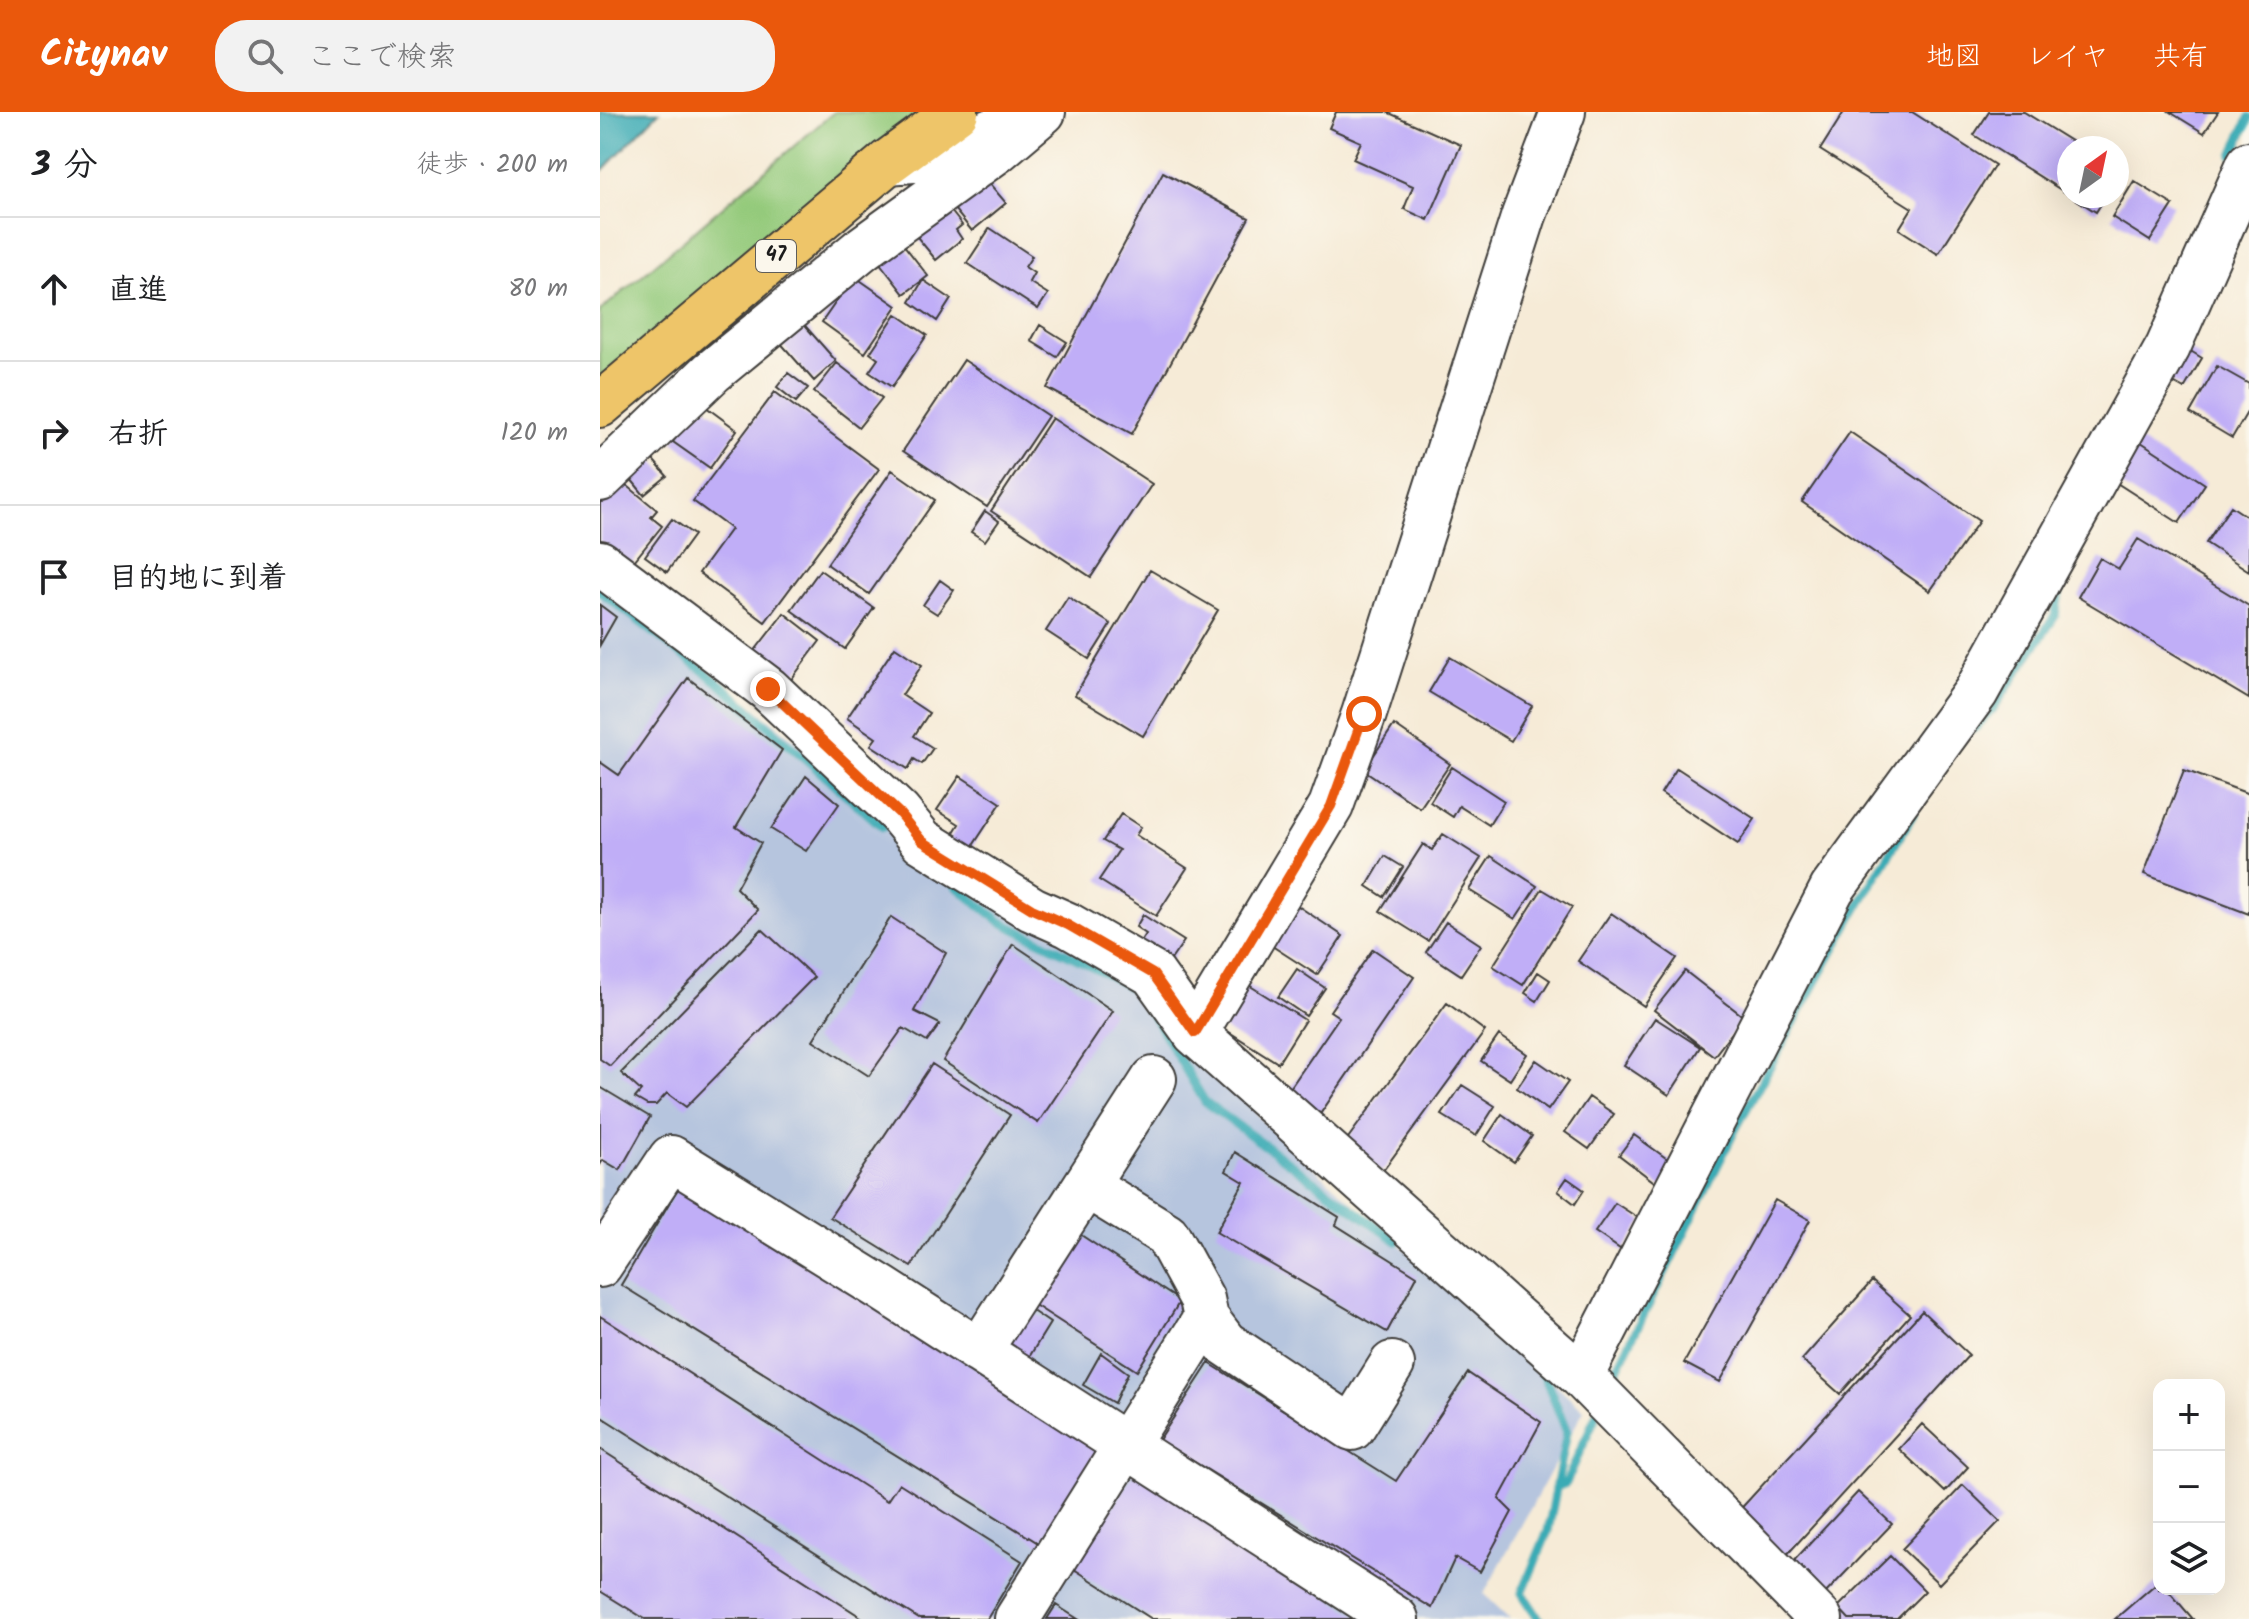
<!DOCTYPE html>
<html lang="ja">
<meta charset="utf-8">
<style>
:root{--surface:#fff;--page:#f2f2f2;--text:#202124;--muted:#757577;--line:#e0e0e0;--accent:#ea580c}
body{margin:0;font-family:Kalam,"Klee One",sans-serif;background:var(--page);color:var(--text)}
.controls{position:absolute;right:24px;bottom:24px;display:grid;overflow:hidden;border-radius:16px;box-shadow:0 8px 32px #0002}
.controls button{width:72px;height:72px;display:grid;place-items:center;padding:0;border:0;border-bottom:2px solid var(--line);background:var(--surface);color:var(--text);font:40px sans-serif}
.compass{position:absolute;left:1457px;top:24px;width:72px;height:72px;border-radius:50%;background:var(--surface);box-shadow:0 8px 32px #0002;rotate:33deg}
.stop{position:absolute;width:24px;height:24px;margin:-18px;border:6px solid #ea580c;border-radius:50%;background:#fff}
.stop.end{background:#ea580c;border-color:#fff;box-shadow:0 2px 8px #0008}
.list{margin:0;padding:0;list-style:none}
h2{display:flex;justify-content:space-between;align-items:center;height:104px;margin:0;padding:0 32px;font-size:34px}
h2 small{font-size:26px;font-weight:400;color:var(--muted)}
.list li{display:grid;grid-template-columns:52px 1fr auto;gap:24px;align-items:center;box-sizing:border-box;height:144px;padding:0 32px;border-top:2px solid var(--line)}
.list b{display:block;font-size:30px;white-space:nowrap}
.list em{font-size:26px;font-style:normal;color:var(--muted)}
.icon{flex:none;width:44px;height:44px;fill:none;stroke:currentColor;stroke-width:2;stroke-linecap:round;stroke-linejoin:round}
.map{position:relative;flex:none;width:1649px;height:1507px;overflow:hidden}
header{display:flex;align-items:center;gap:48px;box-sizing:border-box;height:112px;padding:0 40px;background:var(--accent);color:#fff}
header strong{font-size:38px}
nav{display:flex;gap:44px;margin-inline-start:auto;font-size:28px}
.search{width:560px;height:72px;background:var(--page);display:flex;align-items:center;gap:20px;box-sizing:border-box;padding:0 28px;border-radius:32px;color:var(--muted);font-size:30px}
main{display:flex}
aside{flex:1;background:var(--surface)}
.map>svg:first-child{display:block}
.industrial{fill:#b6c5de}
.green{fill:#94ca7c;stroke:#58734c;stroke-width:2}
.water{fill:#3aabb5;stroke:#2b6468;stroke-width:2}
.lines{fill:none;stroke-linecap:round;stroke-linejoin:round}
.stream{stroke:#3aabb5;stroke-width:9}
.building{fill:#c0aef7}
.minor-casing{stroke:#3d3b38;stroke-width:48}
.major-casing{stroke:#3d3b38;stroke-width:48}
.minor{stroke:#fff;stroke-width:44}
.major{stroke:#eec569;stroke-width:44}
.route{stroke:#ea580c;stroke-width:10}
.labels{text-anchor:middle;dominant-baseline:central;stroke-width:6;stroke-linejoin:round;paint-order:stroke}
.shield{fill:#fbf7ec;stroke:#5f5e5a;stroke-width:2}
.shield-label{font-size:20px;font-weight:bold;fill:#1c1c1c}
</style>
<header>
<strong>Citynav</strong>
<div class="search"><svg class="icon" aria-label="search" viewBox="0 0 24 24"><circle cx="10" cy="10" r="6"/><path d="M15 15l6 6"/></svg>ここで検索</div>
<nav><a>地図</a><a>レイヤ</a><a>共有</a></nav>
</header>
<main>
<aside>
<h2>3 分<small>徒歩 · 200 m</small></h2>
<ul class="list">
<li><svg class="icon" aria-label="ahead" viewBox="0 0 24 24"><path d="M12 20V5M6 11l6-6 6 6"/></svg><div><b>直進</b></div><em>80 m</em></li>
<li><svg class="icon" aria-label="right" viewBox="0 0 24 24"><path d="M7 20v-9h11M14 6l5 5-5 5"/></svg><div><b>右折</b></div><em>120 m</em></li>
<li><svg class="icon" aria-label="arrive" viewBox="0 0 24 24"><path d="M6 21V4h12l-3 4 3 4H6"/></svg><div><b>目的地に到着</b></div></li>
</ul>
</aside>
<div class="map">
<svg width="1649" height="1507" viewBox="0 0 1649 1507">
<rect width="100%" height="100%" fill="#fbf7ec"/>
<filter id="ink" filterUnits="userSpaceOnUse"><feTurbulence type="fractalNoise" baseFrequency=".0125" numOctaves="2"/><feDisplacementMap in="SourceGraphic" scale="16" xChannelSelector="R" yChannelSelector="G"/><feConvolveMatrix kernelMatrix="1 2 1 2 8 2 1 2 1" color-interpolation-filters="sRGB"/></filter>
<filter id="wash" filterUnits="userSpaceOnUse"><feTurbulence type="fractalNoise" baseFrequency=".006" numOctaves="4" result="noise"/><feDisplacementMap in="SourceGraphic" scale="32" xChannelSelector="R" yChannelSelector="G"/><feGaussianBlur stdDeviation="1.8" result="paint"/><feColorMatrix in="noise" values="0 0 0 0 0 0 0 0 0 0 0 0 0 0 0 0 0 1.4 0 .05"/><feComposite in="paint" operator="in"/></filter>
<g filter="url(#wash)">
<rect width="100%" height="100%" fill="#f6ebd7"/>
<path class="industrial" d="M0,472L413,802L567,882L664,1011L984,1298L884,1482L910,1507H0Z"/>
<path class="green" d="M234,0H322L268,38L19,249L0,268V199Z"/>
<path class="water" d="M0,0H59L0,61Z"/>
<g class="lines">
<path class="stream" d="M1633,43L1649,6
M0,479L123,574L283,715
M1375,616L1392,598L1455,504L1462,465
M356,774L401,810L496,856L539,880L605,990L797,1129
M939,1250L967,1320L948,1419L922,1481L939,1507
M1008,1275L1135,1018L1252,805L1313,702
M956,1375L966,1371L998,1299"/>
</g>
<g id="blocks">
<path class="building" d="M736,0H787L861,33L828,108L804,97L813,74L753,47L761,30L729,16Z
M1244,0H1312L1395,53L1338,142L1299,117L1312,96L1220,38Z
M1389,0H1424L1482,36H1469V83L1374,23Z
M1570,0H1618L1604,21Z
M563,60L649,106L532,322L447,276Z
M384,65L406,91L372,119L350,92Z
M1534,69L1573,93L1550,129L1512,105Z
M1471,84H1506L1496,100Z
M347,94L362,113L356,118L362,127L336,148L313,120Z
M390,116L432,144L425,155L434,161L429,170L448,182L438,197L367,151Z
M300,128L328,164L323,168L351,187L337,209L310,190L323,168L304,182L276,146Z
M254,164L297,194L265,241L222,210Z
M296,202L327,223L292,275L269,260L278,247L270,241Z
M200,208L236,249L214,269L178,228Z
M440,213L467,230L457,245L431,229Z
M1579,232L1602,246L1584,277L1561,264Z
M364,248L448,304L387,395L303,339Z
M237,251L282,286L259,315L214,280Z
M1617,254L1649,272V297L1632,326L1590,301Z
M188,261L208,276L196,290L177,275Z
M175,280L279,357L165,510L99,461L131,417L93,389Z
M102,292L137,318L110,356L73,330Z
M452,306L552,372L491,465L391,399Z
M1250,320L1379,409L1330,479L1202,390Z
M1535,326L1605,372L1579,411L1509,366Z
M48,342L67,364L44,383L26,361Z
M292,358L335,388L269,482L227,452Z
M18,366L57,398L51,405L62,414L30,454L0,429V387Z
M1631,394L1649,406V459L1606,431Z
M385,399L399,409L385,429L371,420Z
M72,407L94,423L67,460L45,444Z
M1538,427L1649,494V587L1478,485L1500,446L1519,457Z
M220,458L274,496L245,537L191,498Z
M550,458L618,498L543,624L475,583Z
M340,468L354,478L337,502L323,493Z
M468,485L511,512L489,547L446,519Z
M0,493L16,505L0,533Z
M184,501L220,529L187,573L150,545Z
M295,535L322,553L302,583L329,601L314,624L333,636L322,652L314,647L308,657L271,633L276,626L247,606Z
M850,545L932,594L911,629L829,580Z
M88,566L182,638L136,715L161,731L136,776L158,798L10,954L0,947V650L19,663Z
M794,613L850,652L820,696L764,658Z
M852,655L904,689L889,713L859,694L853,705L830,690Z
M1077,656L1155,707L1138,732L1061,681Z
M1584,658L1649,682V802L1544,762Z
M206,664L239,692L206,739L171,717Z
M360,664L401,691L368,741L349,728L359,712L337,698Z
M521,702L541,715L536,723L587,756L556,804L499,768L519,738L503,729Z
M843,722L881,746L828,829L780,799L823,732L832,738Z
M785,744L803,755L784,785L767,774Z
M891,744L937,774L915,807L869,778Z
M942,777L972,795L923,873L893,854Z
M695,792L743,824L717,863L669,832Z
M1011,801L1077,846L1044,894L978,849Z
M543,803L584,829L566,855L537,836L546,822L536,815Z
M291,805L346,841L314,899L340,912L327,930L303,916L269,964L213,928Z
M846,810L881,833L861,863L826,840Z
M162,817L214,865L86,995L67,981L56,993H47L35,986L41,979L21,961Z
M413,832L513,899L438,1011L343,949Z
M773,837L814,865L716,1008L684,985L739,905L730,899Z
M697,857L725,876L706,904L678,885Z
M1085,859L1144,905L1114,944L1054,898Z
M938,860L950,868L937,889L925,881Z
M639,867L705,908L678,951L612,909Z
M847,891L885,919L782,1060L743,1033Z
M1055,906L1100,935L1069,983L1024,953Z
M899,923L927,942L910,968L881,949Z
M936,948L968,970L948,998L917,976Z
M332,952L410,1003L311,1155L230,1105Z
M862,973L895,994L876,1024L842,1003Z
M0,975L50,1005L20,1058L3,1048L0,1053Z
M989,985L1014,1002L989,1037L965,1020Z
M902,1002L932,1024L914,1050L884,1029Z
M1034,1023L1077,1054L1061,1075L1019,1043Z
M635,1040L739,1105L736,1113L817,1164L787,1220L616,1120L644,1070L626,1059Z
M967,1066L984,1078L975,1092L958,1079Z
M81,1071L500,1335L440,1432L21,1173Z
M1175,1088L1210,1108L1120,1270L1084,1251Z
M1015,1091L1043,1109L1023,1139L995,1120Z
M478,1121L580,1189L537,1259L430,1190Z
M1272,1169L1310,1203L1240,1282L1202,1248Z
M425,1194L450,1211L426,1250L400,1233Z
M1322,1199L1369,1243L1183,1447L1135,1403Z
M0,1204L287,1389L299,1371L422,1449L387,1507H319L0,1304Z
M501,1241L528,1261L514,1291L483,1273Z
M609,1251L796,1369L868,1261L941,1310L899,1387L912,1400L880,1460L855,1446L832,1496L559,1328Z
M1322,1312L1368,1355L1345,1380L1299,1337Z
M0,1337L264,1507H45L0,1479Z
M535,1361L762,1507H552L474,1457Z
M1363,1373L1400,1409L1339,1472L1302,1437Z
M1258,1380L1292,1412L1221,1486L1188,1455Z
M1290,1444L1325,1479L1297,1507H1249L1238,1495Z
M1559,1469V1477H1567L1593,1507H1515Z
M456,1493L478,1507H447Z"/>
</g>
</g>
<g filter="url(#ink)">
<use href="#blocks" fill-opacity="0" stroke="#3d3b38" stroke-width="2"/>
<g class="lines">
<defs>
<path id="minor" d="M288,50L325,47L399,16
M0,367L112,260L263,136L398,38L443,0
M0,451L168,577L299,701L322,729L432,797L468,813L553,862L595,921L981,1264L1220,1507
M595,921L731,694L764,602L924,103L963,0
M486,1073L567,1123L602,1187L606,1206L625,1231L752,1316L792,1252
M0,1153L71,1046L283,1177L796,1507
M379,1239L554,967
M981,1264L1232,777L1376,580L1568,235L1649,52
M417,1507L606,1206"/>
<path id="major" d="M0,293L288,50L356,0"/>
</defs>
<use href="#minor" class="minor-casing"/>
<use href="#major" class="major-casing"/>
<use href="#minor" class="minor"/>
<use href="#major" class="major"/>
</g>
</g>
<g class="lines" filter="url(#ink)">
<path class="route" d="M168,577L299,701L322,729L432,797L468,813L553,862L595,921L731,694L764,602"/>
</g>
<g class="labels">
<rect class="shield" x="156" y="128" width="40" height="32" rx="6"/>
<g class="shield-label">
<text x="176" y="144">47</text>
</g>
</g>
</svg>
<div class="controls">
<button>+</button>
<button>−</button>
<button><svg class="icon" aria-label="layers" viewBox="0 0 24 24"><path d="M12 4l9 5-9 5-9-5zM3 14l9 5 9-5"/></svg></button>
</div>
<svg class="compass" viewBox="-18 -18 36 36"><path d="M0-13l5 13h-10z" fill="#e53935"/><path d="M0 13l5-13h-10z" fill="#757577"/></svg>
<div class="stop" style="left:764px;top:602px"></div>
<div class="stop end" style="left:168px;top:577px"></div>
</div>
</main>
